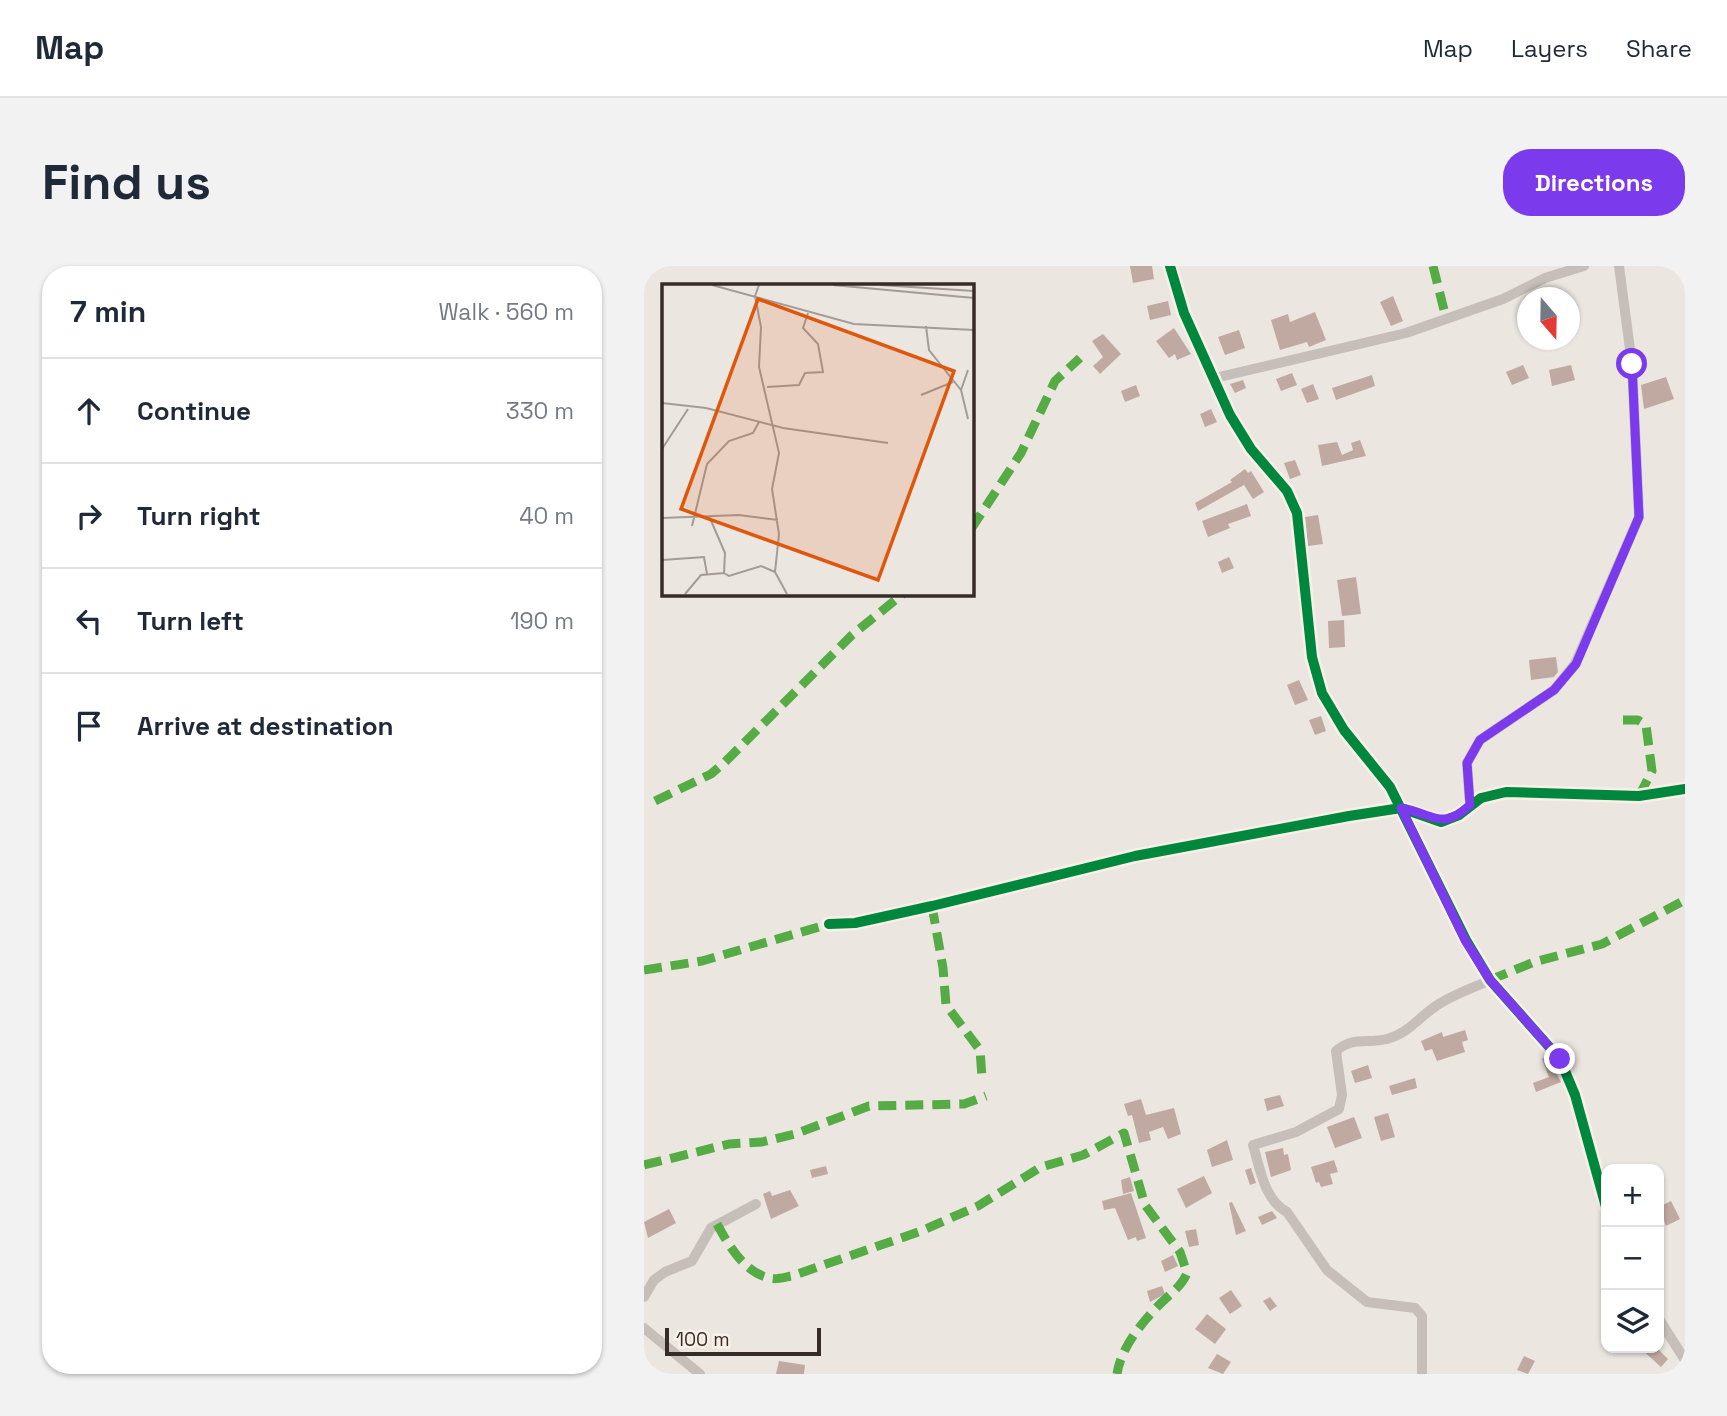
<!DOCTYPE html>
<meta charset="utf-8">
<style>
:root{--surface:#fff;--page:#f2f2f3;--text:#1f2937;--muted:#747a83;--line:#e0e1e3;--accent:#7c3aed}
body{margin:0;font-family:"Space Grotesk",sans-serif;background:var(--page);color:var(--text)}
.controls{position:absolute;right:21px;bottom:21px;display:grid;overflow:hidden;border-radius:14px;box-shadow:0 2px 5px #0004}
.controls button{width:63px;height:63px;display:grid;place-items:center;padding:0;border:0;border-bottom:2px solid var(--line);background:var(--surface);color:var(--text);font:35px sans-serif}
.compass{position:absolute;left:873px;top:21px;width:63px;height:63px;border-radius:50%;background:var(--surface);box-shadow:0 2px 5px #0004;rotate:160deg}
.scale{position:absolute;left:21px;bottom:18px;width:156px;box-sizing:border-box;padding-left:7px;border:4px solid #362b27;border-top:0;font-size:19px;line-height:24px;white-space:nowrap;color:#362b27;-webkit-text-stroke:5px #f9f0e7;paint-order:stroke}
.stop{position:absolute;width:21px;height:21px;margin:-16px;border:5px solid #7c3aed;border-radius:50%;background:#fff}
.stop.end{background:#7c3aed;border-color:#fff;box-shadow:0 2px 7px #0008}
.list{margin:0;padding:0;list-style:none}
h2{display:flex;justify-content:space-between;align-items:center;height:91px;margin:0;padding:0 28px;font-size:30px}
h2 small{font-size:23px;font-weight:400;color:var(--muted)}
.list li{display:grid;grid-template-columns:46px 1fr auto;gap:21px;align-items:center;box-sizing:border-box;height:105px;padding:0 28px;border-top:2px solid var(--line)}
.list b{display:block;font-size:26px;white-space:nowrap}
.list em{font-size:23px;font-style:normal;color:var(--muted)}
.icon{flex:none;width:38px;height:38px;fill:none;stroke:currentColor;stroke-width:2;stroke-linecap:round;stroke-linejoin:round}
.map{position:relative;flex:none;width:1041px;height:1108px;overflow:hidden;border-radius:28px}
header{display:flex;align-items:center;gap:42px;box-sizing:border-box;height:98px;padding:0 35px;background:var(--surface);border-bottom:2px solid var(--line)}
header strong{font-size:33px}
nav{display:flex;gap:38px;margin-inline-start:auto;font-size:24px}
.intro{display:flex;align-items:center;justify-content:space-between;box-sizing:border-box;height:168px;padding:0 42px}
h1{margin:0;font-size:49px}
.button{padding:18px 32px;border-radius:28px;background:var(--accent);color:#fff;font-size:24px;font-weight:700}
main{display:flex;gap:42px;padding:0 42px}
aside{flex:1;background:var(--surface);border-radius:28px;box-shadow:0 2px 5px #0004}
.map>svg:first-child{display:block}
.building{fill:#c0a9a1}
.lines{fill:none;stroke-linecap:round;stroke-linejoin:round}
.minor{stroke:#c5beb9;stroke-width:10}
.quiet{stroke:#55ab44;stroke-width:9;stroke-dasharray:18 9;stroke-linecap:butt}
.cycleway-casing{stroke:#f9f0e7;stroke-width:15}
.cycleway{stroke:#00873e;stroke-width:10}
.route{stroke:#7c3aed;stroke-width:9}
.inset-road{fill:none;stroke:#a39b96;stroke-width:2}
.view{fill:#df570d;fill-opacity:0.15;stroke:#df570d;stroke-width:3.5}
.inset-edge{fill:none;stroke:#362b27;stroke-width:3.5}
</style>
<header>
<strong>Map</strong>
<nav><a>Map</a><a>Layers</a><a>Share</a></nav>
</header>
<div class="intro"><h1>Find us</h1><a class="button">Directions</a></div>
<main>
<aside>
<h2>7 min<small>Walk · 560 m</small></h2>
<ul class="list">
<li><svg class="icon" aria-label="ahead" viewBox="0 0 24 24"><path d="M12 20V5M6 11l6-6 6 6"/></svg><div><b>Continue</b></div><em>330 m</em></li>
<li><svg class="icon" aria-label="right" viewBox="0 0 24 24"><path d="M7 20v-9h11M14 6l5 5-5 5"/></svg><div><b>Turn right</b></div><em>40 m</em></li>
<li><svg class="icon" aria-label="left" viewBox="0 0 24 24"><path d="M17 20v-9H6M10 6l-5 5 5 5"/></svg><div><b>Turn left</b></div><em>190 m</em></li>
<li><svg class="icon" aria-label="arrive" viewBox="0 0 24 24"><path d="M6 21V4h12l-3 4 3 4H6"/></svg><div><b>Arrive at destination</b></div></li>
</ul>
</aside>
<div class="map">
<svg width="1041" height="1108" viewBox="0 0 1041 1108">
<rect width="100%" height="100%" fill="#ece6e0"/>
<path class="building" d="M486,0H508L510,13L489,17Z
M749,30L759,55L747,60L736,36Z
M524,35L527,49L506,54L503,40Z
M671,46L682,74L665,81L663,76L636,84L627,54L644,48L646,56Z
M530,62L547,88L533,94L531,88L525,92L512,75Z
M595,64L601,82L581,89L574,71Z
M459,68L477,88L456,108L449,100L459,91L448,75Z
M879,99L885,112L868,119L862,106Z
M927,99L931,114L908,120L905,104Z
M648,107L653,119L637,125L632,113Z
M728,109L731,120L692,134L688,122Z
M1022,111L1030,133L1000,143L997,119Z
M599,114L602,122L591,127L586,118Z
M669,118L675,133L663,137L657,123Z
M492,119L496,130L481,136L477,125Z
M567,143L573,156L561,161L556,148Z
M716,174L722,190L678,200L674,179L693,176L698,189L709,184L707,177Z
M651,194L657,209L646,213L640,197Z
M601,203L604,207L607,205L620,226L609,233L600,219L554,245L551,237L588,216L586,214Z
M603,238L607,250L584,258L586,262L564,271L558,255Z
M674,249L679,278L664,280L661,251Z
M585,291L590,302L578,307L574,296Z
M712,311L717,348L698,350L693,314Z
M700,354L701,381L685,382L684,355Z
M912,391L914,406L910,411L887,414L885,394Z
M655,414L664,434L651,439L643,419Z
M677,450L682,465L671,469L665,454Z
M821,764L824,774L818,776L821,786L793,795L788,783L781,785L777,775L798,766L799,771Z
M903,790L917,816L892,826L889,817L905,811L898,793Z
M724,799L728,812L711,817L707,805Z
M771,812L773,822L748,829L745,820Z
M636,829L640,840L623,845L620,833Z
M497,833L502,849L530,842L537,868L524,873L519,861L505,866L507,874L495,877L488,849L484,850L480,838Z
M744,847L751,871L737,875L730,851Z
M710,851L718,872L691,882L683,861Z
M583,874L589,894L568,901L563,884Z
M639,882L640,889L644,888L647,904L627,911L621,886Z
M690,894L694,906L686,908L689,918L677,921L675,916L672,917L667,901Z
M182,900L184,908L168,912L166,904Z
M607,902L612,917L606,919L601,904Z
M560,910L568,927L542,942L533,923Z
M486,911L490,925L479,928L477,914Z
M146,924L155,940L127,953L119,928L126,925L128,930Z
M487,927L502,972L493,975L492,971L484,974L471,942L460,944L458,935Z
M1027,935L1036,953L1022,960L1015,941Z
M588,936L602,965L592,969L585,937Z
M25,943L32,957L4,972L0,956Z
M628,945L633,952L618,959L614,951Z
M552,963L555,979L545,981L541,965Z
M529,989L534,1000L521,1006L517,995Z
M518,1020L521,1028L506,1036L503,1025Z
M587,1024L598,1040L586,1048L575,1032Z
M626,1031L633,1040L626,1045L619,1035Z
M563,1048L582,1063L571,1078L551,1063Z
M996,1082H1013L1024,1093L1017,1101Z
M573,1088L587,1096L579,1108L564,1102Z
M880,1090L891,1095L884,1108L873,1104Z
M135,1095L161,1099L160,1108H132Z"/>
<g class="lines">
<path class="minor" d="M526,0L540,47L586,149L607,183L643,225L653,247L668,391L678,427L700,464L746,521L822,674L846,714L916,793L931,829L962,941
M571,112L762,67L859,33L901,12L940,0
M826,539L823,497L836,474L910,424L931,398L995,251L988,98L975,0
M185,658L211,657L288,640L491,590L705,550L757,542L797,556L815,549L837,532L862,526L995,530L1041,523
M0,1031L10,1014L21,1006L48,995L67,962L112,938
M1015,1053L1041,1094
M0,1062L56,1108
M778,1108V1050L771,1042L723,1036L683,1004L643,946C620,934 616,902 609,879L652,866L695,843L698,829L692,785C709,770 723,778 743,773C764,768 775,751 792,740C808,729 829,722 846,714"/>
<path class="quiet" d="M789,0L802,52
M327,263L377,187L411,115L436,92
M979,454H994L1002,459L1008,505L995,530
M11,535L67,508L81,496L208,369L260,327
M288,640L299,702L302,739L336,784L338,811
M0,704L58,695L185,658
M846,714L890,696L958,678L1041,634
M0,899L85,878L118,876L151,868L225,840L320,838L342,830
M73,958C84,978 100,1007 126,1012C132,1014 141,1011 148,1010L277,965L334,940L397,901L439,889L480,867L501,939L536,986L543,1007C538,1020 527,1027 517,1037C499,1055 477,1081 473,1108"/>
<defs>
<path id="cycleway" d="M526,0L540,47L586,149L607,183L643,225L653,247L668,391L678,427L700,464L746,521L822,674L846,714L916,793L931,829L962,941
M185,658L211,657L288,640L491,590L705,550L757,542L797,556L815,549L837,532L862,526L995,530L1041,523"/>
</defs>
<use href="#cycleway" class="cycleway-casing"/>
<use href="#cycleway" class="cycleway"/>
</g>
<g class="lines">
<path class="route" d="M916,793L846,714L821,674L757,542C789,547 797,566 826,539L823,497L836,474L910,424L932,398L995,251L988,98"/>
</g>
<g transform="translate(18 18)">
<rect width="312" height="312" fill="#ece6e0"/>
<path class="inset-road" d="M50,1L192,40L312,46M97,1L93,12L99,43L97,83L117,169L110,205L117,250L113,288L125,310M171,1L312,14M218,1L312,7M264,42L267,66L299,106L306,86M105,103L137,101L143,89L161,88L156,60L141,44L146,29M299,106L306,135M259,111L291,98M0,119L44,124L121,144L226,159M0,165L26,125M0,234L77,231L116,236M30,242L45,180L67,157L91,149L97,138M0,276L42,273L45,290M62,289L67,292L99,282L113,288M23,310L39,291L62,289L63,269L47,232"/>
<path class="view" d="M96,15L292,87L216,296L19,225Z"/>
<rect width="312" height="312" class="inset-edge"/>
</g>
</svg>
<div class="controls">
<button>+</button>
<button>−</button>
<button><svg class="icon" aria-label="layers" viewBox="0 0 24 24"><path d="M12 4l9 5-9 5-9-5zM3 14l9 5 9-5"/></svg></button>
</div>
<svg class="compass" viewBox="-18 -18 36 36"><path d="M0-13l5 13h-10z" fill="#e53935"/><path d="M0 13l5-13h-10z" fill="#747a83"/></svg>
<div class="scale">100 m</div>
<div class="stop" style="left:988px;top:98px"></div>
<div class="stop end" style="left:916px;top:793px"></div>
</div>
</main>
